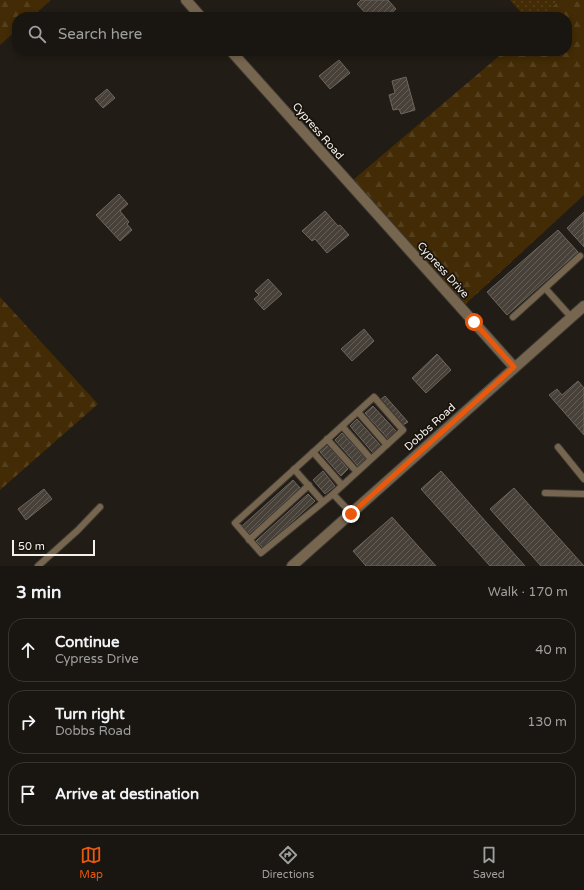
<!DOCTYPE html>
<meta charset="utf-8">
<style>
:root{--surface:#191510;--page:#221e19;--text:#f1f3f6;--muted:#9f9f9f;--line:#373430;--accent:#ea580c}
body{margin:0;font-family:"Varela Round",sans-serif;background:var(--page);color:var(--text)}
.scale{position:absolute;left:12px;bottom:10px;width:83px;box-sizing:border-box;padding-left:4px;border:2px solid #f4f0eb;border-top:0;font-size:11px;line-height:14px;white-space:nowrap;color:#f4f0eb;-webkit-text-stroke:3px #18130c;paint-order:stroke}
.stop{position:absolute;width:12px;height:12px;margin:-9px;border:3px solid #ea580c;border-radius:50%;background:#fff}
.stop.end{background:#ea580c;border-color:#fff;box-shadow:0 1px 4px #0008}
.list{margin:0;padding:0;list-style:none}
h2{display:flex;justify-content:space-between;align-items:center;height:52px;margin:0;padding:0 16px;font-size:17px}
h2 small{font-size:13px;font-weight:400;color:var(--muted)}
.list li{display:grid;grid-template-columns:26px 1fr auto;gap:12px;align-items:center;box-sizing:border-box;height:64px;margin:0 8px 8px;padding:0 8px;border:1px solid var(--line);border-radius:16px}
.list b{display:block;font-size:15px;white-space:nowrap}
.list p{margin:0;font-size:13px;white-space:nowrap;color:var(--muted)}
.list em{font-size:13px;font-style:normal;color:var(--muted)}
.icon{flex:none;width:22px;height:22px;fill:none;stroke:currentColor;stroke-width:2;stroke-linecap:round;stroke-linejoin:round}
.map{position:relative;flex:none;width:584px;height:566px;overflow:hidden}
.search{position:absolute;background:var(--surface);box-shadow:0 2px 6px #0003;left:12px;right:12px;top:12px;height:44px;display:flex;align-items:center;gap:10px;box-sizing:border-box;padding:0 14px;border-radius:16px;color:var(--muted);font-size:15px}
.sheet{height:268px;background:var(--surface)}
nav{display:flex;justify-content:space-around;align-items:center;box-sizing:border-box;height:56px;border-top:1px solid var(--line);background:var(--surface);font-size:11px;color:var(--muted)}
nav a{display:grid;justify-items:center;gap:2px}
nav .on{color:var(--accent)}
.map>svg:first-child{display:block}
.grass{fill:url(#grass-dots)}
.forest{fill:url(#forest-firs)}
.building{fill:url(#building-hatch);stroke:#6d665e}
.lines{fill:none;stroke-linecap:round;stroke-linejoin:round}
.service-casing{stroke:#3f3a33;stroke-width:8}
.minor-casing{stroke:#3f3a33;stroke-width:12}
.tertiary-casing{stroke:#3f3a33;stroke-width:12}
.service{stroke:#77664f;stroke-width:6}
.minor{stroke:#77664f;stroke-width:10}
.tertiary{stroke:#77664f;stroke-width:10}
.route{stroke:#ea580c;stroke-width:5}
.labels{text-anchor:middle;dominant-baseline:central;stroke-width:3.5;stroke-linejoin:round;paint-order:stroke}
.street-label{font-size:11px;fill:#f4f0eb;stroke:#18130c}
</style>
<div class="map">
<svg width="584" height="566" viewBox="0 0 584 566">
<defs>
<pattern id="grass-dots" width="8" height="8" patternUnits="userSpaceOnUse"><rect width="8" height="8" fill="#422b05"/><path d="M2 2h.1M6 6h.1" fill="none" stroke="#55401d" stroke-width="1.8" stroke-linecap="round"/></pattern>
<pattern id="forest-firs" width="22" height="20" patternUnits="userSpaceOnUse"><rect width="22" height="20" fill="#422b05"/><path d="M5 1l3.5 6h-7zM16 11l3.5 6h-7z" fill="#55401d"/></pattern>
<pattern id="building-hatch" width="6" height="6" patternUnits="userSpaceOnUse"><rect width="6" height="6" fill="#474139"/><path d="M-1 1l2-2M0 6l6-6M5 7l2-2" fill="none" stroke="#625d56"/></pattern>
</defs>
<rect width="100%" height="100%" fill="#211c15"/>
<path class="grass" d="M510,0H559L543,17H525Z"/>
<path class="forest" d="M0,0H51L32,17H17V30L0,45Z
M559,0H584V195L458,311L347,185L505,51H567V17H543Z
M0,297L98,404L0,490Z"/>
<path class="building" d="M361,0H388L396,9L387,17H379L376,14L373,17H369L357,4Z
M339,60L350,73L330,89L319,76Z
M406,77L415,110L401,114L399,109L393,110L389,95L395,93L392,81Z
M107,89L115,98L103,108L95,99Z
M119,194L128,204L120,211L129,222L127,224L132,230L120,241L96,215Z
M325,211L338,226L340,225L349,235L327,253L315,239L312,241L302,231Z
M584,212V247L567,228Z
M558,230L578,252L507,315L487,292Z
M268,279L282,294L264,310L254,299L259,295L255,291Z
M364,329L374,341L352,361L341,349Z
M437,354L451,370L426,393L412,378Z
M578,381L584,388V435L549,395L557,389L562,395Z
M385,396L408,422L403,425L380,400Z
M373,406L397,432L389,440L365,413Z
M357,419L381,446L373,453L350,426Z
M342,433L366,459L358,466L335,440Z
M328,445L348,469L341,476L320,452Z
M323,471L335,486L325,494L313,480Z
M441,471L525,566H490L421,489Z
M293,480L300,488L249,534L242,526Z
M514,488L584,566H541L490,509Z
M44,489L52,499L26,520L18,509Z
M308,494L315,501L263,548L256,541Z
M392,517L436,566H366L353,551Z"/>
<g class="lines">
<defs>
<path id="service" d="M513,317L545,288
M571,317L545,288L580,256
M358,412L387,445
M342,426L371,459
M327,439L357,472
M558,447L584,479
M313,452L342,485
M294,469L323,502
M545,493L584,494
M333,494L261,553L235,523L374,397L403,430L333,494L351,513
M249,540L309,485
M38,566L78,530L100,507"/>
<path id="minor" d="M186,0L201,17
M231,51L514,367"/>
<path id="tertiary" d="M292,566L584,306"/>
</defs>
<use href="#service" class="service-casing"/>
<use href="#minor" class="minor-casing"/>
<use href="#tertiary" class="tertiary-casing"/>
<use href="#service" class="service"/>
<use href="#minor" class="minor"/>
<use href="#tertiary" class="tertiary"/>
</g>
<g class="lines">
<path class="route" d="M351,514L514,367L474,322"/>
</g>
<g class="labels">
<g class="street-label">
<text transform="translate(318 131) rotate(49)">Cypress Road</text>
<text transform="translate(443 270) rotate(48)">Cypress Drive</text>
<text transform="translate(430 427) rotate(-42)">Dobbs Road</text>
</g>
</g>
</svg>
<div class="scale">50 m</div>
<div class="stop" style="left:474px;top:322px"></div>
<div class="stop end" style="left:351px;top:514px"></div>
<div class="search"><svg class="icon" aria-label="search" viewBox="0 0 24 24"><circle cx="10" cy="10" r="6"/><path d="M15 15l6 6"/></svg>Search here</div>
</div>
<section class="sheet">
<h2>3 min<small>Walk · 170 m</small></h2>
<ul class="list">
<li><svg class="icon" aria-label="ahead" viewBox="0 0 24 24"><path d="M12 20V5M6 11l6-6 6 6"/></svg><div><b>Continue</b><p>Cypress Drive</p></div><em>40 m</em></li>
<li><svg class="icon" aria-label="right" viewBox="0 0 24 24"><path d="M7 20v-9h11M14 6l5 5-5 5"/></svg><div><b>Turn right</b><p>Dobbs Road</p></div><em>130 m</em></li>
<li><svg class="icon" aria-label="arrive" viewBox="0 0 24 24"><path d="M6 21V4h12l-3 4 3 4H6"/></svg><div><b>Arrive at destination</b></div></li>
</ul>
</section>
<nav>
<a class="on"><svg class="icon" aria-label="map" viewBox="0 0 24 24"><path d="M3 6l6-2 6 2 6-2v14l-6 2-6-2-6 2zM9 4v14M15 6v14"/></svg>Map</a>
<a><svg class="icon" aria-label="directions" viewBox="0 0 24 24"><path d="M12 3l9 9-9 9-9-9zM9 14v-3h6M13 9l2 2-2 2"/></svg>Directions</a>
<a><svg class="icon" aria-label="saved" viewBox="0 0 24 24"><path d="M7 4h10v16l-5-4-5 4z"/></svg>Saved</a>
</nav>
